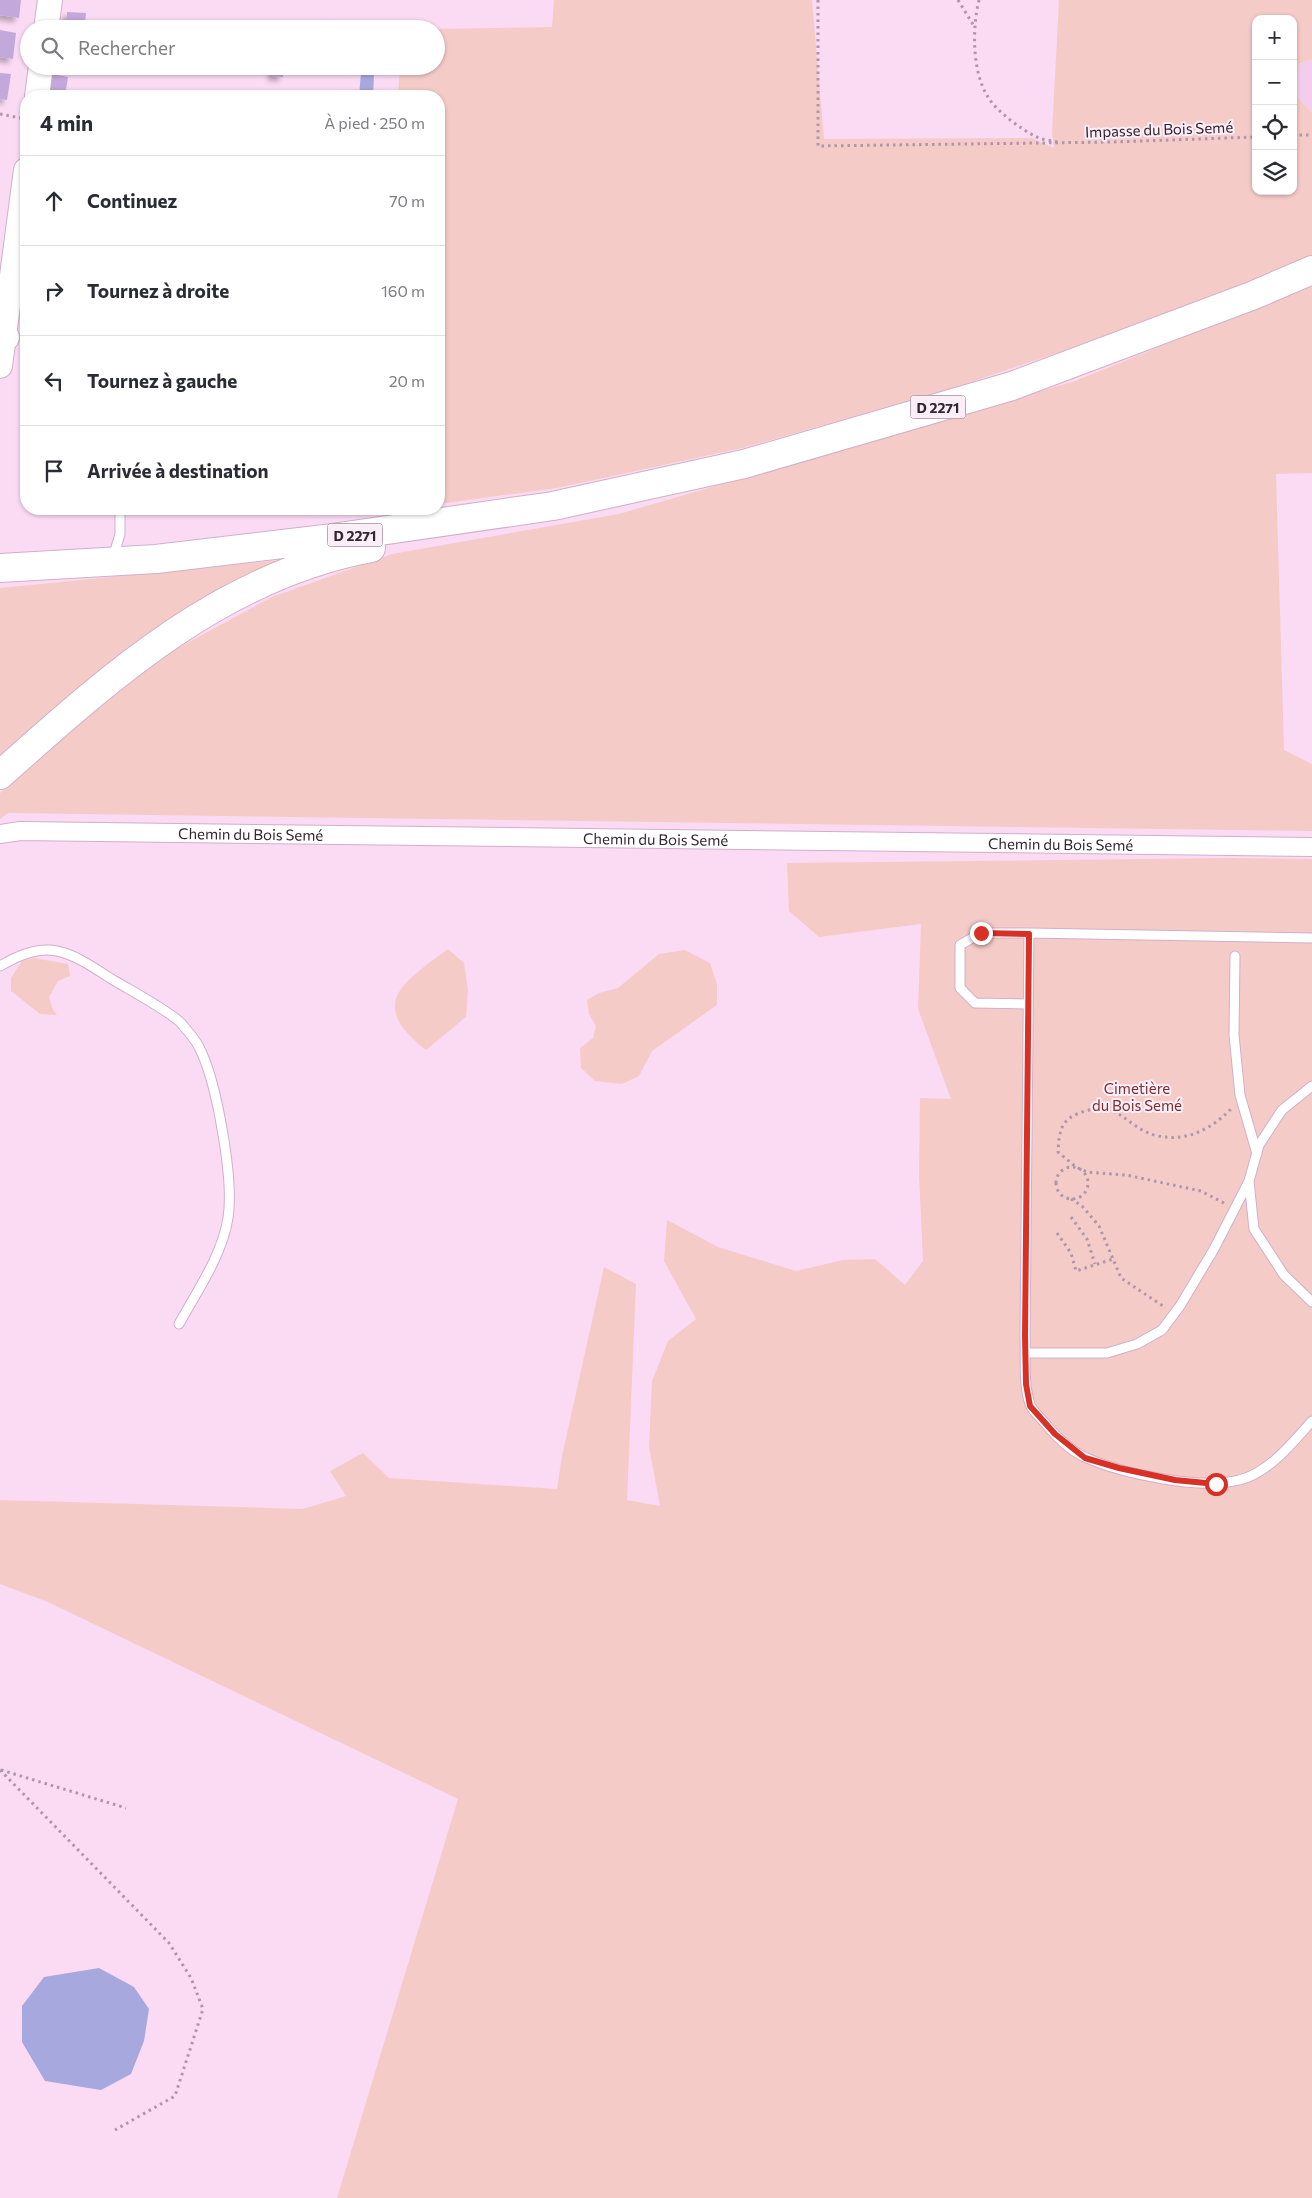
<!DOCTYPE html>
<html lang="fr">
<meta charset="utf-8">
<style>
:root{--surface:#fff;--page:#f2f2f3;--text:#2b2b33;--muted:#7c7c81;--line:#e1e1e2}
body{margin:0;font-family:Commissioner,sans-serif;background:var(--page);color:var(--text)}
.controls{position:absolute;right:15px;top:15px;display:grid;overflow:hidden;border-radius:10px;box-shadow:0 1px 4px #0004}
.controls button{width:45px;height:45px;display:grid;place-items:center;padding:0;border:0;border-bottom:1px solid var(--line);background:var(--surface);color:var(--text);font:25px sans-serif}
.stop{position:absolute;width:15px;height:15px;margin:-11px;border:4px solid #d93025;border-radius:50%;background:#fff}
.stop.end{background:#d93025;border-color:#fff;box-shadow:0 1px 5px #0008}
.list{margin:0;padding:0;list-style:none}
h2{display:flex;justify-content:space-between;align-items:center;height:65px;margin:0;padding:0 20px;font-size:21px}
h2 small{font-size:16px;font-weight:400;color:var(--muted)}
.list li{display:grid;grid-template-columns:32px 1fr auto;gap:15px;align-items:center;box-sizing:border-box;height:90px;padding:0 20px;border-top:1px solid var(--line)}
.list b{display:block;font-size:19px;white-space:nowrap}
.list em{font-size:16px;font-style:normal;color:var(--muted)}
.icon{flex:none;width:28px;height:28px;fill:none;stroke:currentColor;stroke-width:2;stroke-linecap:round;stroke-linejoin:round}
.map{position:relative;flex:none;width:1312px;height:2198px;overflow:hidden}
.search{position:absolute;background:var(--surface);box-shadow:0 1px 4px #0004;left:20px;top:20px;width:425px;height:55px;display:flex;align-items:center;gap:12px;box-sizing:border-box;padding:0 18px;border-radius:28px;color:var(--muted);font-size:19px}
.panel{position:absolute;background:var(--surface);box-shadow:0 1px 4px #0004;left:20px;top:90px;width:425px;height:425px;border-radius:20px}
.map>svg:first-child{display:block}
.built{fill:#f4cdec}
.green{fill:#f5cbc8;fill-rule:evenodd}
.water{fill:#a7a8de}
.building{fill:#c3a8db;filter:url(#shadow)}
.lines{fill:none;stroke-linecap:round;stroke-linejoin:round}
.lane-casing{stroke:#d0b0c9;stroke-width:11}
.street-casing{stroke:#d0b0c9;stroke-width:20}
.secondary-casing{stroke:#d0b0c9;stroke-width:26}
.highway-casing{stroke:#d0b0c9;stroke-width:30}
.path{stroke:#af96aa;stroke-width:3;stroke-dasharray:2.5 4;stroke-linecap:butt}
.lane{stroke:#fff;stroke-width:9}
.street{stroke:#fff;stroke-width:18}
.secondary{stroke:#fff;stroke-width:24}
.highway{stroke:#fff;stroke-width:28}
.route{stroke:#d93025;stroke-width:6}
.labels{text-anchor:middle;dominant-baseline:central;stroke-width:4;stroke-linejoin:round;paint-order:stroke}
.shield{fill:#fceef9;stroke:#6f626c;stroke-width:1}
.shield-label{font-size:14px;font-weight:bold;fill:#32262f}
.street-label{font-size:15px;fill:#32262f;stroke:#fceef9}
.park-label{font-size:15px;fill:#7c2f2e;stroke:#fceef9}
</style>
<div class="map">
<svg width="1312" height="2198" viewBox="0 0 1312 2198">
<defs>
<filter id="shadow"><feDropShadow dx="-4.5" dy="4.5" stdDeviation="2.5" flood-color="#0004"/></filter>
</defs>
<rect width="100%" height="100%" fill="#fbdaf4"/>
<path class="built" d="M1312,59V112L1295,95L1299,64Z"/>
<path class="green" d="M554,0H812L824,139L1032,138L1054,148L1052,133L1059,0H1312V59L1299,64L1295,95L1312,112V256L1265,277L1120,332L938,393L742,448L557,488L439,504V96H398L400,66H436V29H423L552,27ZM1256,19H1293V191H1256Z
M1312,285V473L1276,474L1284,750L1312,764V831L8,813L0,819V793L150,663L272,597L392,554L619,514L1075,381Z
M292,559L0,766V588Z
M1229,858L1312,859V2198H337L458,1799L48,1602L0,1584V1500L303,1509L346,1496L330,1471L363,1453L389,1478L557,1489L562,1456L604,1267L636,1284L627,1500L660,1506L649,1447L652,1381L668,1341L696,1319L664,1261L667,1220L718,1247L796,1271L843,1260L875,1259L905,1285L923,1261L919,1174L920,1098L951,1099L918,1009L921,924L819,937L789,911L787,863Z
M448,949L464,963L468,990L466,1017L426,1050C367,1004 402,983 448,949Z
M685,950L710,963L717,984V1005L652,1051L639,1076L622,1084L595,1081L581,1068L580,1048L593,1038L596,1026L589,1014L587,1000L599,993L618,988L659,954Z
M34,958L68,964L70,976L58,981L49,997L53,1010L57,1015L40,1014L11,991V978L22,961Z"/>
<path class="water" d="M361,73L374,74L373,96H359Z
M99,1968L134,1987L149,2009L144,2041L131,2074L101,2090L45,2081L22,2042V2006L44,1977Z"/>
<path class="building" d="M0,0H21L19,18L0,15Z
M67,12L86,13L85,22L102,24V29H58L59,21H67Z
M331,20L343,21L342,23L374,26V29H330Z
M0,30L16,33L13,59L0,57Z
M273,66H284L283,77L272,76Z
M0,73L11,74L7,100L0,99Z
M52,74L68,77L65,96H49Z"/>
<g class="lines">
<defs>
<path id="lane" d="M113,558L120,534V509
M1312,938L1029,933L1025,1337C1026,1358 1023,1384 1030,1404C1032,1411 1040,1417 1044,1422C1055,1435 1071,1452 1087,1458C1123,1474 1201,1490 1239,1480C1269,1473 1293,1442 1312,1421
M1235,956L1234,1035L1240,1095L1257,1154
M0,966C48,938 67,950 110,978C128,989 168,1010 181,1023C187,1030 195,1039 199,1047C217,1082 234,1180 228,1218C222,1256 197,1291 179,1324
M1028,1004L975,1003L960,988V945L981,933H1029
M1312,1086L1282,1110L1259,1145L1249,1181L1254,1229L1284,1275L1312,1302
M1026,1353H1107L1137,1344L1162,1330L1180,1306L1214,1249L1249,1181"/>
<g id="street">
<path id="s1" d="M0,834L20,831L1312,847"/>
</g>
<path id="secondary" d="M46,29L50,0
M37,96L41,66
M0,366L26,170"/>
<path id="highway" d="M0,336L5,337
M0,568L156,559L325,539L553,506L744,464L1012,386L1254,295L1312,270
M0,775C110,677 221,576 371,548"/>
</defs>
<use href="#lane" class="lane-casing"/>
<use href="#street" class="street-casing"/>
<use href="#secondary" class="secondary-casing"/>
<use href="#highway" class="highway-casing"/>
<path class="path" d="M818,0V146L1112,142L1256,137
M958,0L974,26
M979,0C972,28 972,72 988,97C995,110 1022,130 1035,136C1041,140 1050,140 1057,142
M0,114L26,119
M1293,135H1312
M1056 1183a16 16 0 1 1 32 0a16 16 0 1 1-32 0Z
M1071,1199L1082,1206L1099,1226L1121,1278L1163,1306
M1224,1203L1201,1191L1126,1175L1087,1172L1076,1167L1058,1152C1059,1134 1060,1121 1077,1114C1120,1096 1125,1129 1158,1136C1187,1142 1211,1129 1231,1109
M1071,1217L1087,1239L1095,1264
M1057,1233L1071,1253L1076,1271L1113,1259
M0,1770L169,1943L191,1978L203,2009L175,2096L115,2130
M1,1770L126,1808"/>
<use href="#lane" class="lane"/>
<use href="#street" class="street"/>
<use href="#secondary" class="secondary"/>
<use href="#highway" class="highway"/>
</g>
<g class="lines">
<path class="route" d="M981,933L1029,934L1025,1336L1026,1384L1030,1406L1055,1434L1085,1458L1119,1468L1175,1480L1216,1484"/>
</g>
<g class="labels">
<g class="shield">
<rect x="910.5" y="395.5" width="55" height="23" rx="4"/>
<rect x="327.5" y="523.5" width="55" height="23" rx="4"/>
</g>
<g class="shield-label">
<text x="938" y="407">D 2271</text>
<text x="355" y="535">D 2271</text>
</g>
<g class="street-label">
<text transform="translate(1159 129) rotate(-2)">Impasse du Bois Semé</text>
<text stroke="none"><textPath href="#s1" startOffset="251">Chemin du Bois Semé</textPath></text>
<text stroke="none"><textPath href="#s1" startOffset="656">Chemin du Bois Semé</textPath></text>
<text stroke="none"><textPath href="#s1" startOffset="1061">Chemin du Bois Semé</textPath></text>
</g>
<g class="park-label">
<text x="1137" y="1088">Cimetière<tspan x="1137" dy="17">du Bois Semé</tspan></text>
</g>
</g>
</svg>
<div class="controls">
<button>+</button>
<button>−</button>
<button><svg class="icon" aria-label="locate" viewBox="0 0 24 24"><circle cx="12" cy="12" r="6"/><path d="M12 2v4M12 18v4M2 12h4M18 12h4"/></svg></button>
<button><svg class="icon" aria-label="layers" viewBox="0 0 24 24"><path d="M12 4l9 5-9 5-9-5zM3 14l9 5 9-5"/></svg></button>
</div>
<div class="stop" style="left:1216px;top:1484px"></div>
<div class="stop end" style="left:981px;top:933px"></div>
<div class="search"><svg class="icon" aria-label="search" viewBox="0 0 24 24"><circle cx="10" cy="10" r="6"/><path d="M15 15l6 6"/></svg>Rechercher</div>
<section class="panel">
<h2>4 min<small>À pied · 250 m</small></h2>
<ul class="list">
<li><svg class="icon" aria-label="ahead" viewBox="0 0 24 24"><path d="M12 20V5M6 11l6-6 6 6"/></svg><div><b>Continuez</b></div><em>70 m</em></li>
<li><svg class="icon" aria-label="right" viewBox="0 0 24 24"><path d="M7 20v-9h11M14 6l5 5-5 5"/></svg><div><b>Tournez à droite</b></div><em>160 m</em></li>
<li><svg class="icon" aria-label="left" viewBox="0 0 24 24"><path d="M17 20v-9H6M10 6l-5 5 5 5"/></svg><div><b>Tournez à gauche</b></div><em>20 m</em></li>
<li><svg class="icon" aria-label="arrive" viewBox="0 0 24 24"><path d="M6 21V4h12l-3 4 3 4H6"/></svg><div><b>Arrivée à destination</b></div></li>
</ul>
</section>
</div>
